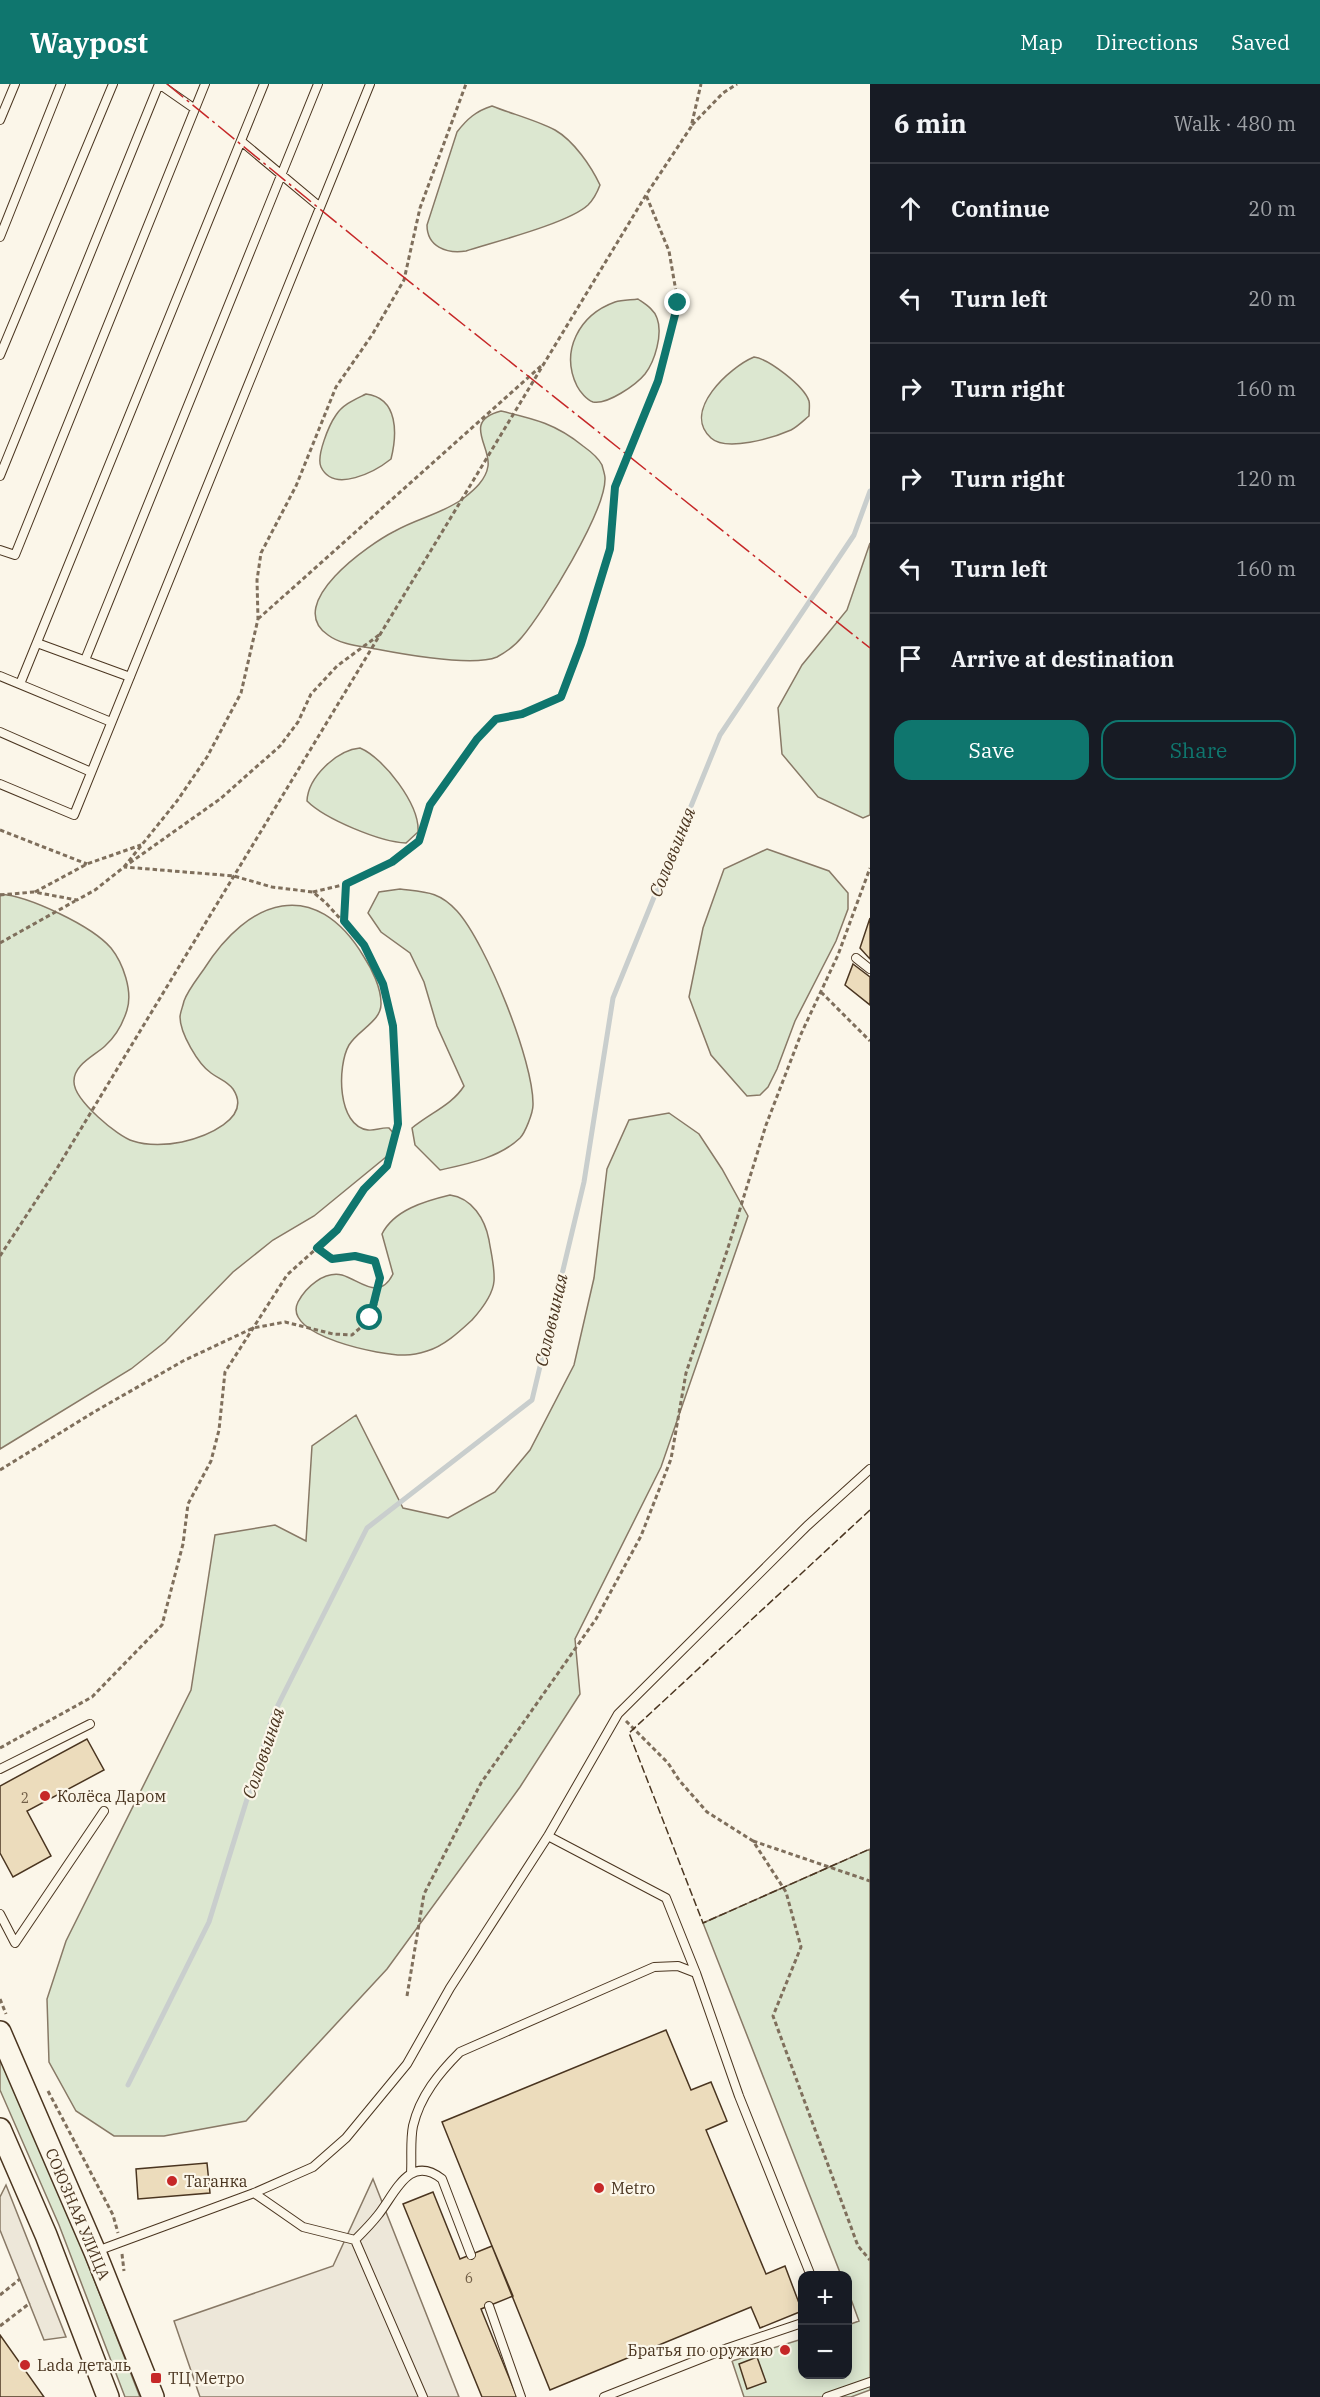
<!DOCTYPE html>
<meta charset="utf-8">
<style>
:root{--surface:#171b24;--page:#20242c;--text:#f1f3f6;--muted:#9ea1a6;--line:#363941;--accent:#0f766e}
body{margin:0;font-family:"IBM Plex Serif",serif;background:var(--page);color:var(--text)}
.controls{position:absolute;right:18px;bottom:18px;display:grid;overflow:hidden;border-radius:12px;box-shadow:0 3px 15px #0003}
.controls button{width:54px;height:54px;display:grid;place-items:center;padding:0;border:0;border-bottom:2px solid var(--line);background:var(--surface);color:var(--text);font:30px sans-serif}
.stop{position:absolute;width:18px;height:18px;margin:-14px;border:4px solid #0f766e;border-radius:50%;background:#fff}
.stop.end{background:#0f766e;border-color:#fff;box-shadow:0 2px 6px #0008}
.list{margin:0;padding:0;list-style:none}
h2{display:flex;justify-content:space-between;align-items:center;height:78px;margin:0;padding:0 24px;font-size:26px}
h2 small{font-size:20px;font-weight:400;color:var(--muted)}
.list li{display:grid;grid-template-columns:39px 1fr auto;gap:18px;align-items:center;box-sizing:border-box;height:90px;padding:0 24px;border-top:2px solid var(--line)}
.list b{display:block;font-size:22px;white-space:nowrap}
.list em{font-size:20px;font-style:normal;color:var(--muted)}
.actions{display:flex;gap:12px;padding:18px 24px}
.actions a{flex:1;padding:14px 0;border:2px solid var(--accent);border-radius:18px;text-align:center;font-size:21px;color:var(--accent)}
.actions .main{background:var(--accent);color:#fff}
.icon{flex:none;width:33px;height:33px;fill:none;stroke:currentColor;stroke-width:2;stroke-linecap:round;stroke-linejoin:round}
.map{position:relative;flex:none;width:870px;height:2313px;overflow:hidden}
header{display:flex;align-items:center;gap:36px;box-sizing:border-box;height:84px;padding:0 30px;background:var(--accent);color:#fff}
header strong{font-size:28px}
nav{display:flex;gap:33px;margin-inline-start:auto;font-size:21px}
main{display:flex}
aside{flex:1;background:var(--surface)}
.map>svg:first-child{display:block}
.green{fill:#dce7d0;stroke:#887966;stroke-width:1.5}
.parking{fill:#ede7d9;stroke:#887966;stroke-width:1.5}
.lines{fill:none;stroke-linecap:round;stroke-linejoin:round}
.stream{stroke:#c9cecd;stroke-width:5}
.building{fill:#ecdcbc;stroke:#4a3520;stroke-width:1.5}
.service-casing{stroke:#4a3520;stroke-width:10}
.secondary-casing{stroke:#4a3520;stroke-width:24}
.path{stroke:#7f6f5c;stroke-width:3;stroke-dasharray:4.5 3;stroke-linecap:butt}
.service{stroke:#fbf6e9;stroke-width:8}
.secondary{stroke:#fbf6e9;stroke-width:21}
.fence{stroke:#4a3520;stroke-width:1.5;stroke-dasharray:8 3;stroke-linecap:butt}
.power{stroke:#c62828;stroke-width:1.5;stroke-dasharray:21 4.5 3 4.5;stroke-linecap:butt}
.route{stroke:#0f766e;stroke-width:8}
.poi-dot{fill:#c62828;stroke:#fbf6e9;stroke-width:2}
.labels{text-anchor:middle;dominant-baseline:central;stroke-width:4.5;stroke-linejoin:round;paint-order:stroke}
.number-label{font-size:14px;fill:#725f47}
.poi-label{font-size:16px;fill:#4a3520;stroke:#fbf6e9;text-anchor:start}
.street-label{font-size:16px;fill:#4a3520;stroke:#fbf6e9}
.water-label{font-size:18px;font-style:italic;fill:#4a3520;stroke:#fbf6e9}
</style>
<header>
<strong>Waypost</strong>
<nav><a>Map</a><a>Directions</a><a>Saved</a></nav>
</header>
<main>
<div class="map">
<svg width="870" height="2313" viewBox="0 0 870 2313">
<rect width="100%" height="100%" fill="#fbf6e9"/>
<path class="green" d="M492,22C512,30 536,36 555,46C574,57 591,82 600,101C597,109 594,115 588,121C569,139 494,158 466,167C447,170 427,163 427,141L457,48C467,35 476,27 492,22Z
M638,215C645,220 654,225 657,234C663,250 655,277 645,290C636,301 607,321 593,318C587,316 580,308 577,302C560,267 579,231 615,218C622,216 631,216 638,215Z
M754,273C769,275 804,302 809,317C810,321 809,327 809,332C803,337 797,343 791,346C773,354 726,368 711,354C681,327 730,283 754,273Z
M366,310C399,314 397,351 391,375C376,387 334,410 321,383C316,372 329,341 336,331C343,320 356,315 366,310Z
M501,327C535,335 556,340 583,362C590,367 598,373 602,381C603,385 605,391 605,394C606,427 544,527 522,553C515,562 506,568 497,573C473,583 402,570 376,565C361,562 341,561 328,551C283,520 369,460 395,447C418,434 442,430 464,414C474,406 486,396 488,382C491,362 462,337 501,327Z
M870,459V731L863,734L818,713L782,670L778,624L802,581L847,526Z
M360,664C384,674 420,721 418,748L406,759C380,758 325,735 307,717C308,693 337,666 360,664Z
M767,765L829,787L848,809V825L836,857L795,937L777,985L768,1003L760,1011L747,1012L711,971L689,913L703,844L724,785Z
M400,805C425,808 439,807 457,827C486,859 534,978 533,1021C533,1029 525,1049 520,1054C499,1074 467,1080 440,1086L415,1061L412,1044C430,1029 452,1021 464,1002L437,942L424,898L410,869L381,848L368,829L379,808Z
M0,810C29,812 92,842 111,864C123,879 133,907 127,926C123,939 115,953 105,962C94,972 73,981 74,998C74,1016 118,1053 133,1057C147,1062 168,1061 182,1058C204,1053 253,1035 233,1005C227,997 219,995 211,989C198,980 180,949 180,933C180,929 183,922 184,917C188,906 197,895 204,885C248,815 315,791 364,873C372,885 381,904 381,919C382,937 358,946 349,961C337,982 337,1042 368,1046C375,1047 382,1043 389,1044L395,1051V1060L386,1073L314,1132L273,1156L233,1188L165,1258L131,1285L0,1365Z
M669,1029L699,1050L722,1085L748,1132L661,1383L575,1555L580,1610L520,1703L387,1885L246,2037L164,2052H114L76,2027L49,1978L47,1915L66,1857L191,1606L215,1451L275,1441L306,1457L312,1362L356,1331L403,1424L448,1434L495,1408L530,1366L574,1281L594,1194L607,1085L629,1036Z
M450,1111C472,1114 485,1135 489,1156C491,1169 495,1184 494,1197C493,1211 481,1226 472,1236C459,1248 444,1262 427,1267C421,1269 412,1271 405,1271C383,1272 281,1252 298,1218C306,1203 324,1187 342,1191C360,1196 379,1218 393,1190L382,1150C394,1126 425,1117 450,1111Z
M870,1765V2306L851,2313H744L732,2277L802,2255V2290H848V2241L859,2237L848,2207V2192L841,2191L703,1839Z
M0,1970L44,2067L140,2313H125L59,2141L0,2006Z"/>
<path class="parking" d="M373,2095L459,2313H200L174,2237L333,2182Z
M6,2101L66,2253L44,2256L0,2146V2113Z"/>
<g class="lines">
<path class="stream" d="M128,2001L209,1838L273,1631L367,1444L532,1316L584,1098L613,914L720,651L854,451L870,407"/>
</g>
<path class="building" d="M870,834V875L860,864Z
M853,880L870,893V921L845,901Z
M87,1655L104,1686L27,1727L51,1772L13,1793L0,1769V1702Z
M666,1946L691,2006L711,1998L727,2037L706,2046L766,2190L785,2182L802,2227L760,2244L751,2223L550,2306L442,2038Z
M207,2079L210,2109L138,2115L136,2085Z
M433,2108L460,2175L492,2162L513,2212L481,2225L517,2313H482L403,2120Z
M0,2251L44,2313H0Z
M757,2273L766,2298L747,2305L739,2280Z"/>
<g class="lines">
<defs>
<path id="service" d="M159,0L195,25
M0,36L15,0
M241,57L320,123
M0,153L61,0
M0,271L113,0
M0,392L159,0
M0,466L15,471L205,0
M37,559L130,593
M85,576L318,0
M0,592L111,638
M20,600L264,0
M0,648L91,688
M0,700L74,731L370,0
M856,874L870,885
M0,1685L90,1640
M548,1752L666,1814L696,1889L739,2012L811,2192
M0,1830L15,1859L104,1727
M411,2089C412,2074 410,2057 413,2042C420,2012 439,1989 460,1968L654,1883L678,1882L696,1889
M254,2109L303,2143L355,2156L423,2313
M355,2156C363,2148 371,2140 378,2131C395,2110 409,2069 442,2095L471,2171
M97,2167L254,2109L313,2083L346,2054L407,1980L450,1904L548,1752L618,1630L807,1442L870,1385
M489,2222L521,2313
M604,2313L728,2264L802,2239
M827,2313L870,2298"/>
<path id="secondary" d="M0,1948L95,2168L153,2313
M0,2045L46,2151L108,2313"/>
</defs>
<use href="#service" class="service-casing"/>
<use href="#secondary" class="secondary-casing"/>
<path class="path" d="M692,41L723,9L737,0
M258,535L541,282
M0,746L87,780
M124,783L177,717L207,673L241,609L258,535L257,496L261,469L296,402L336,303L372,251L404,196L420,124L466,0
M35,808L87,780L141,761
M313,808L347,800L392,778L419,757L431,721L477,655L496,635L522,630L561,613L581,560L610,465L615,403L658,297L678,219L669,167L646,111
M0,811L34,808L77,816L95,806L124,783L220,715L280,662L298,638L311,610L337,582L379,551
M344,837L347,800
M0,859L75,817
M821,908L870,957
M0,1172L56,1086L646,111L691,43L701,0
M0,1386L94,1328L183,1277L253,1244L285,1238L333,1250L352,1251C357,1246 366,1240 370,1234C380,1218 380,1195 375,1177L355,1172L332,1175L317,1164
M626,1637L668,1679L679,1696L707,1728L753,1757L786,1808L801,1863L773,1932L858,2162L870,2176
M0,1664L92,1613L162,1541L183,1460L188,1420L211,1377L219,1346L225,1288L287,1191L337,1146L364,1105L387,1082L398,1040L393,942L383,900L364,861L326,819L313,808L272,803L234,792L124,783
M753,1757L870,1797
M407,1912L424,1810L481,1699L596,1535L641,1452L671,1375L686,1289L727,1167L766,1041L801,950L838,871L870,784
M0,1915L6,1930
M48,2007L113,2131L118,2149
M122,2170L124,2187
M0,2211L20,2195
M0,2242L30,2219"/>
<use href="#service" class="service"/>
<use href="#secondary" class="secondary"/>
<path class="fence" d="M870,1426L629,1649L703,1839L870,1765"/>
<path class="power" d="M167,0L386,179L870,564"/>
</g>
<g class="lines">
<path class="route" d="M370,1234L380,1194L375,1177L355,1172L332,1175L317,1164L337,1146L364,1105L387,1082L398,1040L393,942L383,900L364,861L344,837L346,800L392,778L419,757L430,721L477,655L496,635L522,630L561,613L581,560L610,465L615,403L658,297L678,219"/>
</g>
<g class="poi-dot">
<circle cx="45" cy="1712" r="6"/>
<circle cx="172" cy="2097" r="6"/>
<circle cx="599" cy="2104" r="6"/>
<circle cx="785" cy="2266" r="6"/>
<circle cx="25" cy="2281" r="6"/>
<rect x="150" y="2288" width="12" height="12" rx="3"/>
</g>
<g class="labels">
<g class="number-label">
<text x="25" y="1714">2</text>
<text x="469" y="2194">6</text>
</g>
<g class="poi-label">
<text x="57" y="1712">Колёса Даром</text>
<text x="184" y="2097">Таганка</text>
<text x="611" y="2104">Metro</text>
<text x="773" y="2266" text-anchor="end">Братья по оружию</text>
<text x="37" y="2281">Lada деталь</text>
<text x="168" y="2294">ТЦ Метро</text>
</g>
<g class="street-label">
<text transform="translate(78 2130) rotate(67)">СОЮЗНАЯ УЛИЦА</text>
</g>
<g class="water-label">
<text transform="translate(672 768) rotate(-68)">Соловьиная</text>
<text transform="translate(551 1236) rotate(-77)">Соловьиная</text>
<text transform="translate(263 1669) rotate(-71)">Соловьиная</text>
</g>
</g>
</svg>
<div class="controls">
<button>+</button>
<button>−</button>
</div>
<div class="stop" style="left:370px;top:1234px"></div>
<div class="stop end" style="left:678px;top:219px"></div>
</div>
<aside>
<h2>6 min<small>Walk · 480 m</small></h2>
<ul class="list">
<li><svg class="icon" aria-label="ahead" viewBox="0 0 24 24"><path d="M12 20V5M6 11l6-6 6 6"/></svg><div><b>Continue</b></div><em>20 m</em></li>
<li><svg class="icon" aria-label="left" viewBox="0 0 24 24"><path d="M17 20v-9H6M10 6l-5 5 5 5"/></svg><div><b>Turn left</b></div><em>20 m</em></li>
<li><svg class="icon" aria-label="right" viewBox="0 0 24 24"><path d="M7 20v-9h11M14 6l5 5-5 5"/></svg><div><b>Turn right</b></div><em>160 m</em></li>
<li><svg class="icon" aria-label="right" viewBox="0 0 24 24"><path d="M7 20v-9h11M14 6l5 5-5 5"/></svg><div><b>Turn right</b></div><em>120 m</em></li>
<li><svg class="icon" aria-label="left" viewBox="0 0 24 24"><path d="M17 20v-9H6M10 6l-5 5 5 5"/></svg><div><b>Turn left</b></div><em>160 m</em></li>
<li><svg class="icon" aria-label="arrive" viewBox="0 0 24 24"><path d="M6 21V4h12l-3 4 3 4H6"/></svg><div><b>Arrive at destination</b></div></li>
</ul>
<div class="actions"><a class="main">Save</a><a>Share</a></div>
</aside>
</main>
